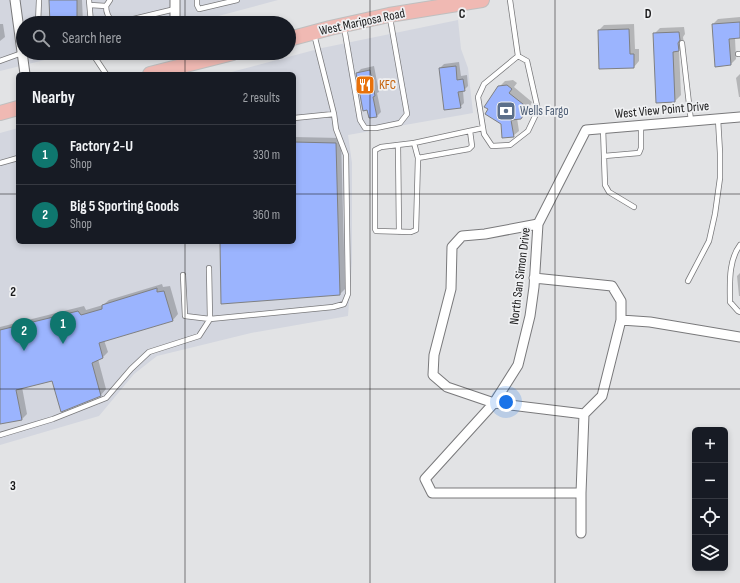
<!DOCTYPE html>
<meta charset="utf-8">
<style>
:root{--surface:#171b24;--page:#20242c;--text:#f1f3f6;--muted:#9ea1a6;--line:#363941;--accent:#0f766e}
body{margin:0;font-family:"Sofia Sans Condensed",sans-serif;background:var(--page);color:var(--text)}
.controls{position:absolute;right:12px;bottom:12px;display:grid;overflow:hidden;border-radius:6px;box-shadow:0 2px 6px #0003}
.controls button{width:36px;height:36px;display:grid;place-items:center;padding:0;border:0;border-bottom:1px solid var(--line);background:var(--surface);color:var(--text);font:20px sans-serif}
.you{position:absolute;left:506px;top:402px;width:14px;height:14px;margin:-10px;border:3px solid #fff;border-radius:50%;background:#1a73e8;box-shadow:0 0 0 6px #1a73e833}
.badge{display:grid;place-items:center;width:26px;height:26px;border-radius:50%;background:var(--accent);color:#fff;font-size:13px;font-weight:700}
.pin{position:absolute;translate:-50% -33px;filter:drop-shadow(0 1px 2px #0008)}
.pin::after{content:'';position:absolute;top:21px;width:14px;height:12px;background:inherit;clip-path:polygon(0 0,100% 0,50% 100%)}
.list{margin:0;padding:0;list-style:none}
h2{display:flex;justify-content:space-between;align-items:center;height:52px;margin:0;padding:0 16px;font-size:17px}
h2 small{font-size:13px;font-weight:400;color:var(--muted)}
.list li{display:grid;grid-template-columns:26px 1fr auto;gap:12px;align-items:center;box-sizing:border-box;height:60px;padding:0 16px;border-top:1px solid var(--line)}
.list b{display:block;font-size:15px;white-space:nowrap}
.list p{margin:0;font-size:13px;white-space:nowrap;color:var(--muted)}
.list em{font-size:13px;font-style:normal;color:var(--muted)}
.icon{flex:none;width:22px;height:22px;fill:none;stroke:currentColor;stroke-width:2;stroke-linecap:round;stroke-linejoin:round}
.map{position:relative;flex:none;width:740px;height:583px;overflow:hidden}
.search{position:absolute;background:var(--surface);box-shadow:0 2px 6px #0003;left:16px;top:16px;width:280px;height:44px;display:flex;align-items:center;gap:10px;box-sizing:border-box;padding:0 14px;border-radius:22px;color:var(--muted);font-size:15px}
.panel{position:absolute;background:var(--surface);box-shadow:0 2px 6px #0003;left:16px;top:72px;width:280px;height:172px;border-radius:6px}
.map>svg:first-child{display:block}
.built{fill:#d3d6df}
.shadow{fill:#0003}
.building{fill:#9bb4fe;stroke:#7f8082}
.lines{fill:none;stroke-linecap:round;stroke-linejoin:round}
.service-casing{stroke:#79797b;stroke-width:6}
.minor-casing{stroke:#79797b;stroke-width:11}
.primary-casing{stroke:#bfbfbf;stroke-width:16}
.service{stroke:#fff;stroke-width:4.5}
.minor{stroke:#fff;stroke-width:9}
.primary{stroke:#f0b9b3;stroke-width:14}
.grid{fill:none;stroke:#1a1a1b;stroke-width:1;stroke-opacity:0.55}
.labels{text-anchor:middle;dominant-baseline:central;stroke-width:3.5;stroke-linejoin:round;paint-order:stroke}
.street-label{font-size:13px;fill:#1a1a1b;stroke:#eff0f2}
.food-label{font-size:13px;fill:#c56008;stroke:#eff0f2;text-anchor:start}
.service-label{font-size:13px;fill:#4e5e75;stroke:#eff0f2;text-anchor:start}
.grid-label{font-size:13px;text-anchor:middle;font-weight:bold;fill:#1a1a1b;stroke:#eff0f2;stroke-width:3.5;stroke-linejoin:round;paint-order:stroke}
</style>
<div class="map">
<svg width="740" height="583" viewBox="0 0 740 583">
<rect width="100%" height="100%" fill="#e2e3e5"/>
<path class="built" d="M0,0H278L192,23H23V53H73L0,71Z
M458,20L461,49L468,68L473,113L348,135L352,163V262L348,316L251,333L157,356L134,374L99,416L0,445V133L18,128V242H294V74H224L322,48Z"/>
<path class="shadow" d="M50,0H82L83,23H51Z
M740,17V37L735,38L736,59L731,64L713,24L718,19Z
M0,24H3L5,37L0,41Z
M634,24L635,49H639V61L634,67L599,30L604,25Z
M684,27L685,34L683,37L684,45L679,50L681,95L675,101L657,102L655,33L660,28Z
M459,62L461,76L467,75L468,86L463,91L464,103L460,107L440,68L444,64Z
M374,66L379,92L377,93L381,112L377,116L369,117L357,73L361,69Z
M740,74V97H739L736,78Z
M513,80L517,83L514,87L532,102L527,112L521,118H517L519,131L513,136L499,87L505,81Z
M294,137L341,138L345,289L340,294L221,242H294Z
M740,273V296H739L737,276Z
M162,284L163,287L170,286L178,314L173,320L104,340L108,352L102,358L98,359L106,389L101,395L62,410L53,380L22,387L27,414L21,420L0,423V327L84,306L86,310L103,305L109,300Z"/>
<path class="building" d="M49,0H77V23H50Z
M740,22V38L729,39L731,65L715,67L712,24Z
M629,29L630,54H634V68L599,69L598,30Z
M679,32L680,40L678,43L679,51L673,52L675,102L656,103L653,33Z
M456,66L457,80L463,79L465,91L458,92L461,108L444,110L439,68Z
M370,70L375,96L373,97L377,117L369,118L367,110L363,111L356,73Z
M507,85L512,89L509,93L528,108L521,119L511,120L514,137L502,138L501,124L485,114L488,109L484,107L498,86Z
M294,142L336,143L340,295L221,304L220,242H294Z
M157,288V292L164,291L173,321L99,343L103,358L92,363L101,396L61,412L52,381L16,390L22,420L0,424V330L78,311L81,315L102,309V305Z"/>
<g class="lines">
<defs>
<path id="service" d="M89,0L91,23
M110,0L106,6C106,13 108,18 114,23
M197,0V5L199,9L237,0
M510,0L518,56L484,84L478,97L484,134L492,146L510,145L528,131L538,110L527,61L518,56
M90,5L106,6
M38,23L39,0
M117,23L175,9
M344,27L360,120L365,128H376L400,123L407,114L390,18
M682,43L691,121
M92,53L106,74
M738,54H740
M0,61L22,53
M294,118L334,114L314,34
M603,128L605,185L609,192L634,207
M414,143L418,158L416,230L411,232L376,231L375,229V150L381,147L414,143L483,128
M398,145L399,232
M604,156L639,153L641,148V125
M418,158L469,149L472,146L470,131
M0,163L18,158
M740,245C728,261 730,284 730,302L738,311L740,312
M209,268L210,319L333,307L344,304L348,294L346,155L336,129L334,114
M688,281L709,241L715,214L720,178V153L718,119
M0,435L53,419L106,398L131,369L149,352L199,336L210,319L185,316L183,275"/>
<path id="minor" d="M15,0L25,74
M175,0V18L176,23
M186,53L189,64
M538,224L485,234L462,236L452,247L451,289L434,355L433,375L447,387L494,403L425,479L432,493H581L584,414
M534,278L612,286L621,301V320L602,396L584,414
M621,320L650,322L740,337
M584,414L494,403L518,365L530,316L534,287L538,224L586,130L740,117
M581,533V493"/>
<path id="primary" d="M289,39L330,28L389,15L482,0
M150,74L233,53
M0,113L18,108"/>
</defs>
<use href="#service" class="service-casing"/>
<use href="#minor" class="minor-casing"/>
<use href="#primary" class="primary-casing"/>
<use href="#service" class="service"/>
<use href="#minor" class="minor"/>
<use href="#primary" class="primary"/>
</g>
<path class="grid" d="M185,0V23M370,0V583M555,0V583M185,53V74M0,194H18M294,194H740M185,242V583M0,389H740"/>
<defs>
<symbol id="restaurant-square" viewBox="-11 -11 22 22"><rect x="-9" y="-9" width="18" height="18" rx="4" fill="#e8710a" stroke="#eff0f2"/><path d="M-5-6h1v4h1v-4h1v4h1v-4h1v5L-1.5 .5V6h-2V.5L-5-1ZM5-6V6H3V1.5H1.5Q1.5-4 5-6Z" fill="#fff"/></symbol>
<symbol id="bank-square" viewBox="-11 -11 22 22"><rect x="-9" y="-9" width="18" height="18" rx="4" fill="#5c6f8a" stroke="#eff0f2"/><path d="M-6-4H6V4H-6ZM0-2.3a2.3 2.3 0 1 0 0 4.6a2.3 2.3 0 1 0 0-4.6Z" fill="#fff"/></symbol>
</defs>
<g fill-rule="evenodd">
<use href="#restaurant-square" x="354" y="74" width="22" height="22"/>
<use href="#bank-square" x="495" y="100" width="22" height="22"/>
</g>
<g class="labels">
<g class="street-label">
<text transform="translate(362 22) rotate(-12)">West Mariposa Road</text>
<text transform="translate(662 110) rotate(-5)">West View Point Drive</text>
<text transform="translate(520 276) rotate(-83)">North San Simon Drive</text>
</g>
<g class="food-label">
<text x="379" y="85">KFC</text>
</g>
<g class="service-label">
<text x="520" y="111">Wells Fargo</text>
</g>
</g>
<g class="grid-label">
<text x="462" y="18">C</text>
<text x="648" y="18">D</text>
<text x="13" y="296">2</text>
<text x="13" y="490">3</text>
</g>
</svg>
<div class="controls">
<button>+</button>
<button>−</button>
<button><svg class="icon" aria-label="locate" viewBox="0 0 24 24"><circle cx="12" cy="12" r="6"/><path d="M12 2v4M12 18v4M2 12h4M18 12h4"/></svg></button>
<button><svg class="icon" aria-label="layers" viewBox="0 0 24 24"><path d="M12 4l9 5-9 5-9-5zM3 14l9 5 9-5"/></svg></button>
</div>
<div class="you"></div>
<div class="pin badge" style="left:63px;top:344px">1</div>
<div class="pin badge" style="left:24px;top:351px">2</div>
<div class="search"><svg class="icon" aria-label="search" viewBox="0 0 24 24"><circle cx="10" cy="10" r="6"/><path d="M15 15l6 6"/></svg>Search here</div>
<section class="panel">
<h2>Nearby<small>2 results</small></h2>
<ul class="list">
<li><span class="badge">1</span><div><b>Factory 2-U</b><p>Shop</p></div><em>330 m</em></li>
<li><span class="badge">2</span><div><b>Big 5 Sporting Goods</b><p>Shop</p></div><em>360 m</em></li>
</ul>
</section>
</div>
